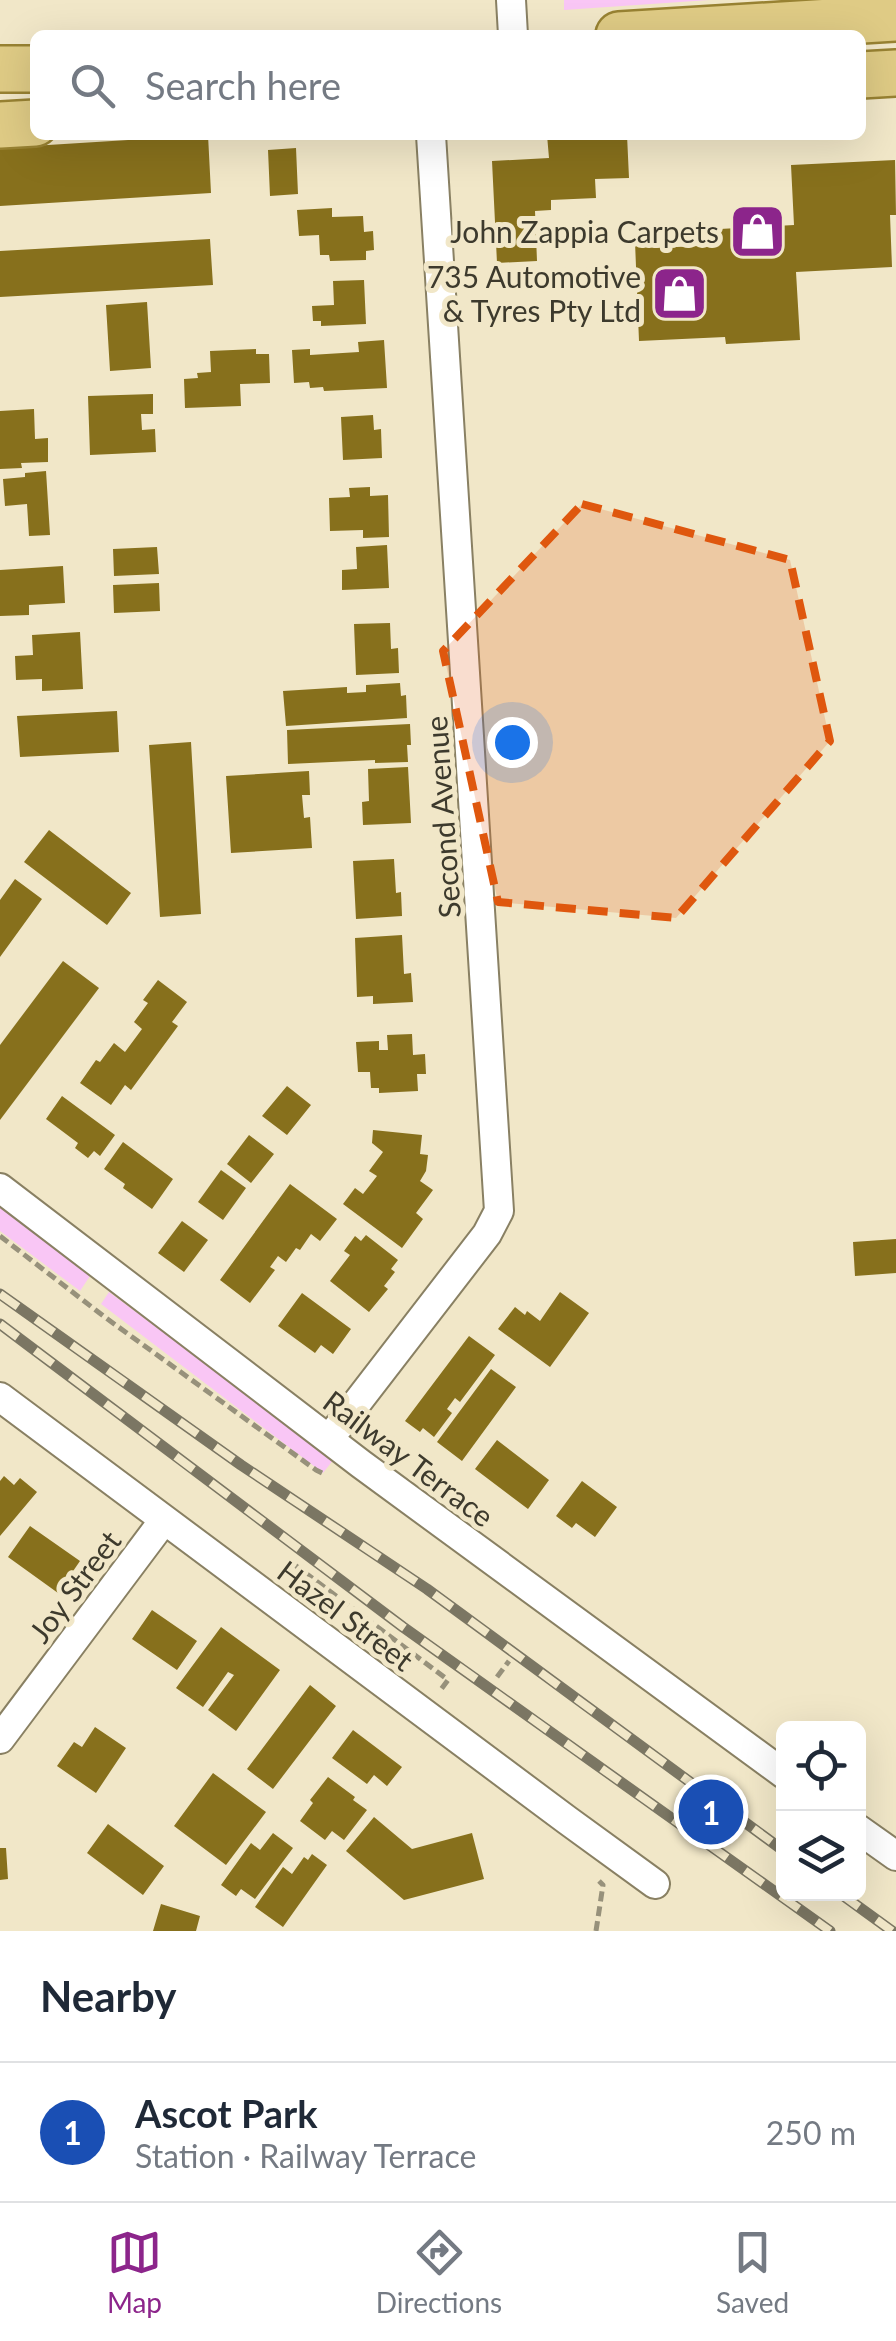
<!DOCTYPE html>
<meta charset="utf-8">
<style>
:root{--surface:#fff;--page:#f2f2f3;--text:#1f2937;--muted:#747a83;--line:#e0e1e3;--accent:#8c258b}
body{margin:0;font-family:Lato,sans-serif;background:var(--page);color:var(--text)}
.controls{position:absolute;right:30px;bottom:30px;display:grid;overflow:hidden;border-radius:15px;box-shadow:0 10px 40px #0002}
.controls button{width:90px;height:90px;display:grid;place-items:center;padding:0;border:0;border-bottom:2px solid var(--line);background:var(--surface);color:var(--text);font:50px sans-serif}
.you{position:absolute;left:512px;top:742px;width:35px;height:35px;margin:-25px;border:8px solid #fff;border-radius:50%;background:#1a73e8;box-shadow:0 0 0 15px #1a73e833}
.badge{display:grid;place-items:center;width:65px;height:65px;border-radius:50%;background:var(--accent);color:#fff;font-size:32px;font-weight:700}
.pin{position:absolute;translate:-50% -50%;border:5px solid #fff;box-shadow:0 2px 10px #0006}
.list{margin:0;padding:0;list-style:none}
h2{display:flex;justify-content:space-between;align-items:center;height:130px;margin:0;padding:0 40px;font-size:42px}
h2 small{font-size:32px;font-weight:400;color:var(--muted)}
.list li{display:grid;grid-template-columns:65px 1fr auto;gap:30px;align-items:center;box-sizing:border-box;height:140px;padding:0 40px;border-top:2px solid var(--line)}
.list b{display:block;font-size:38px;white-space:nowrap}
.list p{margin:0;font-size:32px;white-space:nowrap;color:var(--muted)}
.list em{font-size:32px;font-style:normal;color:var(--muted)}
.icon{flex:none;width:55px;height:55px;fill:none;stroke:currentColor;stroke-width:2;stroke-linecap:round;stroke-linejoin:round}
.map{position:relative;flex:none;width:896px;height:1931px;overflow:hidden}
.search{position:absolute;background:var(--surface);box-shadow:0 10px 40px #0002;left:30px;right:30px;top:30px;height:110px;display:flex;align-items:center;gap:25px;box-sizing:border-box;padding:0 35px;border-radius:15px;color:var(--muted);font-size:38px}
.sheet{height:270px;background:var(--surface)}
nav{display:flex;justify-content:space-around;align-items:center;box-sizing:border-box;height:140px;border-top:2px solid var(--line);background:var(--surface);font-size:28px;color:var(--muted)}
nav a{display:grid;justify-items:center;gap:5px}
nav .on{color:var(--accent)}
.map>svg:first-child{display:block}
.green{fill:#f9c6f5}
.building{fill:#87701c}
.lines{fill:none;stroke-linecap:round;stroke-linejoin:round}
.street-casing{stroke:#898063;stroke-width:32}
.primary-casing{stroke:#988232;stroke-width:50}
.path{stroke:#97917b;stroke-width:5;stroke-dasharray:10 5;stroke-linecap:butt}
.street{stroke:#fff;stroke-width:28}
.primary{stroke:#dfcb85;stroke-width:45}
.rail-casing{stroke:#7b7663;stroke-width:11}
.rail{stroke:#f1e7c8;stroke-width:8;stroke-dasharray:22;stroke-linecap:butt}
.marked{fill:#df570e;fill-opacity:0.2;stroke:#df570e;stroke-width:8;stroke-dasharray:20 12;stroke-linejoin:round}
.labels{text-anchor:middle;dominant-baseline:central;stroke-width:10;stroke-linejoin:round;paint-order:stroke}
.poi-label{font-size:30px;fill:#3d3a2d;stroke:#f1e7c8;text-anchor:end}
.street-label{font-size:30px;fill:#3d3a2d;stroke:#f1e7c8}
</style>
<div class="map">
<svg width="896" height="1931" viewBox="0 0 896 1931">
<rect width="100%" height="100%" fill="#f1e7c8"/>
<path class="green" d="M564,0H709L564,10Z
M0,1206L90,1276L80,1291L0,1231Z
M109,1292L334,1459L323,1473L101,1304Z"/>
<path class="building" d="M208,135L211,193L0,206V148Z
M547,135H627L629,178L595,179L596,198L551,200V210L535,211L537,261L497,263L492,161L549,158Z
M296,148L298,194L270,196L268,150Z
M895,160L896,215H890L892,267L796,272L800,340L726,344L725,337L639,341L635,242H654L655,248L699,246L698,239L720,238V229L794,225L791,165Z
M332,208V217L363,216L364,232L373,231L374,250L366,251V260L330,261L329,255H320L319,235L299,236L297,210Z
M210,239L213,285L0,297V251Z
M364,280L366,324L321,326V321H313L312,306L334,305L333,281Z
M147,302L151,368L110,371L106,305Z
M384,340L387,388L324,391L323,387L310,388L309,382L294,383L292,350L310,349V355L359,352L358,342Z
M256,349V354H269L270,383L240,384L241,406L185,408L184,379L198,378L197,373L211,372L210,351Z
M153,394V414H141L142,430L155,429L156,452L90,455L88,396Z
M34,409L35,439L48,438V462L21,463L22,468L0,469V411Z
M373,415L374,430L381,429L382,458L343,460L341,417Z
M46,471L50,535L29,536L27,504L5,506L3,479L25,477V473Z
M370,487V496L388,495L389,537L363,538V530L330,531L329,498L350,497L349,488Z
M387,545L389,588L342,590V570L357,569L356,547Z
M157,547L159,574L114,576L113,549Z
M63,566L65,603L29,605V615L0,616V570Z
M159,583L160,611L114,613L113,585Z
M390,623L391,649L398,648L399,673L356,675L354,624Z
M80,632L83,689L42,691V679L16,680L15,656L33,655L32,635Z
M400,683L401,696L406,695L407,718L286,726L283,691L347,687V693L366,692V685Z
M117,711L119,752L20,757L17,716Z
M410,724L411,745H407L408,762L375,763V760L288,764L287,730Z
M191,742L201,914L160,917L149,745Z
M408,767L411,823L363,825L362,802L369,801L368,769Z
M309,771L310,795H302L304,818L310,817L312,848L231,853L226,776Z
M49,830L131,893L107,925L24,862Z
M394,859L396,893L401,892L402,916L356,919L353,861Z
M15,879L42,899L0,957V900Z
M402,935L404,974L411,973L413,1002L373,1004V996L357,997L355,938Z
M63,961L99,988L0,1120V1045Z
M158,980L187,1002L172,1022L178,1026L131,1090L125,1085L111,1105L80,1083L96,1060L100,1062L114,1043L125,1052L142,1029L134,1022L148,1003L143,1000Z
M412,1034L413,1055L425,1054L426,1074H417L418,1091L379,1093V1088H371L370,1072H358L356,1042L379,1041V1050H388L387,1035Z
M287,1086L311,1105L287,1135L262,1116Z
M62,1096L115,1135L100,1156L94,1151L88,1158L75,1148L78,1143L46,1119Z
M373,1130L422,1135L420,1154L428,1155L426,1171L420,1181L433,1190L416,1213L423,1219L402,1248L343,1204L355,1188L363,1194L377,1176L369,1171L383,1152L372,1143Z
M249,1135L274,1154L251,1183L227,1164Z
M123,1142L173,1179L152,1209L123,1188L125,1184L104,1169Z
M221,1170L246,1188L223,1220L198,1202Z
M290,1184L337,1219L320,1241L311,1234L300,1250L296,1248L286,1262L278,1256L270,1267L275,1270L250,1303L220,1280Z
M182,1221L208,1240L184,1272L158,1253Z
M366,1235L398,1260L391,1269L395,1272L384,1286L388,1289L369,1312L330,1281L350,1255L344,1251L355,1236L361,1241Z
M896,1239V1273L855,1276L853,1242Z
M560,1292L589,1313L550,1367L498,1329L515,1307L525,1315L527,1311L540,1321Z
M302,1293L351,1329L333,1354L321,1345L315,1353L278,1326Z
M469,1336L495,1355L460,1402L455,1398L447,1409L452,1413L434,1437L423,1428L420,1432L405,1421Z
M491,1369L516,1387L462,1461L437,1442Z
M497,1440L549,1480L528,1509L475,1469Z
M4,1476L14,1485L20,1478L37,1492L0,1536V1481Z
M582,1481L617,1507L595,1537L576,1523L572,1528L556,1516Z
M30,1526L80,1561L58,1593L8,1557Z
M152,1610L197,1641L177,1670L132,1639Z
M221,1627L280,1670L236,1731L208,1710L234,1675L228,1672L203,1707L176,1688Z
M310,1685L336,1706L273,1789L247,1769Z
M95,1727L126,1748L96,1793L57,1766L74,1742L82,1747Z
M353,1730L402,1767L387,1786L374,1775L367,1784L332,1758Z
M213,1773L266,1812L226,1865L174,1826Z
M328,1777L355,1797L353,1800L367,1810L344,1840L332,1831L325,1840L300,1821L313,1803L310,1800Z
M374,1817L412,1849L472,1833L484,1879L404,1900L346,1851Z
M108,1824L164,1866L143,1895L87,1853Z
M273,1833L293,1848L255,1899L241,1889L236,1896L221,1885L251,1843L260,1850Z
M0,1848H6L8,1879L0,1880Z
M312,1854L327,1865L283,1927L255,1907L283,1867L292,1874L304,1857L308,1860Z
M161,1904L200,1916L196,1931H153Z"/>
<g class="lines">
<defs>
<path id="street" d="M511,0L513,35
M0,1188L361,1464L784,1774
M0,1397L567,1820L655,1884
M329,1439L487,1234L499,1211L431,135
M0,1739L164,1520
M858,1829L896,1856"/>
<path id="primary" d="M619,35L896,18
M0,69H35
M861,75L896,73
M0,125L35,123"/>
</defs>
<use href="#street" class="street-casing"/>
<use href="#primary" class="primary-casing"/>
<path class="path" d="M0,1236L106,1318L316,1470L324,1474
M284,1575L292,1563L448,1680L439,1692
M497,1677L509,1661
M596,1931L603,1885L599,1881"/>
<use href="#street" class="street"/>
<use href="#primary" class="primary"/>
<defs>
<path id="rail" d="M0,1294L241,1465L427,1589L784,1851
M0,1324L403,1627L830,1931
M841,1894L892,1931"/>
</defs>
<use href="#rail" class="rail-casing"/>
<use href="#rail" class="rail"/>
</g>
<path class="marked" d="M582,504L790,560L830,741L676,918L498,902L443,651Z"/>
<defs>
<symbol id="shop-square" viewBox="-11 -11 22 22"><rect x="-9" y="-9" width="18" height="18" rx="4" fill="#8c258b" stroke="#f1e7c8"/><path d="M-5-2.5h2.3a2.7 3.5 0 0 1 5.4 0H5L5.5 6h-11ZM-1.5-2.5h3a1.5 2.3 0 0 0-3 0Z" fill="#fff"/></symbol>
</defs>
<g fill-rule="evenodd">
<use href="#shop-square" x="726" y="200" width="63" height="63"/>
<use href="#shop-square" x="648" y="262" width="63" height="63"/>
</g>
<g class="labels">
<g class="poi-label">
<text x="719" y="231">John Zappia Carpets</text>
<text x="641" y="276">735 Automotive<tspan x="641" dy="34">&amp; Tyres Pty Ltd</tspan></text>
</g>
<g class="street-label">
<text transform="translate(442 817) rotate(-94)">Second Avenue</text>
<text transform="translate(409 1458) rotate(37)">Railway Terrace</text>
<text transform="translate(74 1586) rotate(-53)">Joy Street</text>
<text transform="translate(346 1615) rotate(37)">Hazel Street</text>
</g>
</g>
</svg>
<div class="controls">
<button><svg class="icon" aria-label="locate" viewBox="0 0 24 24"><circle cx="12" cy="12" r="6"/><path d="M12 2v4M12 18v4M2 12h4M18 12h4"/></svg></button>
<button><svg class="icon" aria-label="layers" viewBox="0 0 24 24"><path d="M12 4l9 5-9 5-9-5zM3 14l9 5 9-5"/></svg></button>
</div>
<div class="you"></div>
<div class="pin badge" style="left:711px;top:1812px;background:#1a4fb4">1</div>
<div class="search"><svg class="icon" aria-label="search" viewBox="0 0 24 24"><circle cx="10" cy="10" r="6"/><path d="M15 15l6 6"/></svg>Search here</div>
</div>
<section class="sheet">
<h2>Nearby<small></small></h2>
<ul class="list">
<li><span class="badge" style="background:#1a4fb4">1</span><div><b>Ascot Park</b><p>Station · Railway Terrace</p></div><em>250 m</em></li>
</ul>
</section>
<nav>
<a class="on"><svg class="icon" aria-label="map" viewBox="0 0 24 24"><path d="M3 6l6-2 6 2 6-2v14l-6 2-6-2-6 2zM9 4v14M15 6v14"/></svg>Map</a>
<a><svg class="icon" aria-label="directions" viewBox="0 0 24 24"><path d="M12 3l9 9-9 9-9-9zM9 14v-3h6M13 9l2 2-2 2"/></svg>Directions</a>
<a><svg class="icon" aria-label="saved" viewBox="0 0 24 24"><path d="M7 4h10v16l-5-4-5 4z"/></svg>Saved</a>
</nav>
